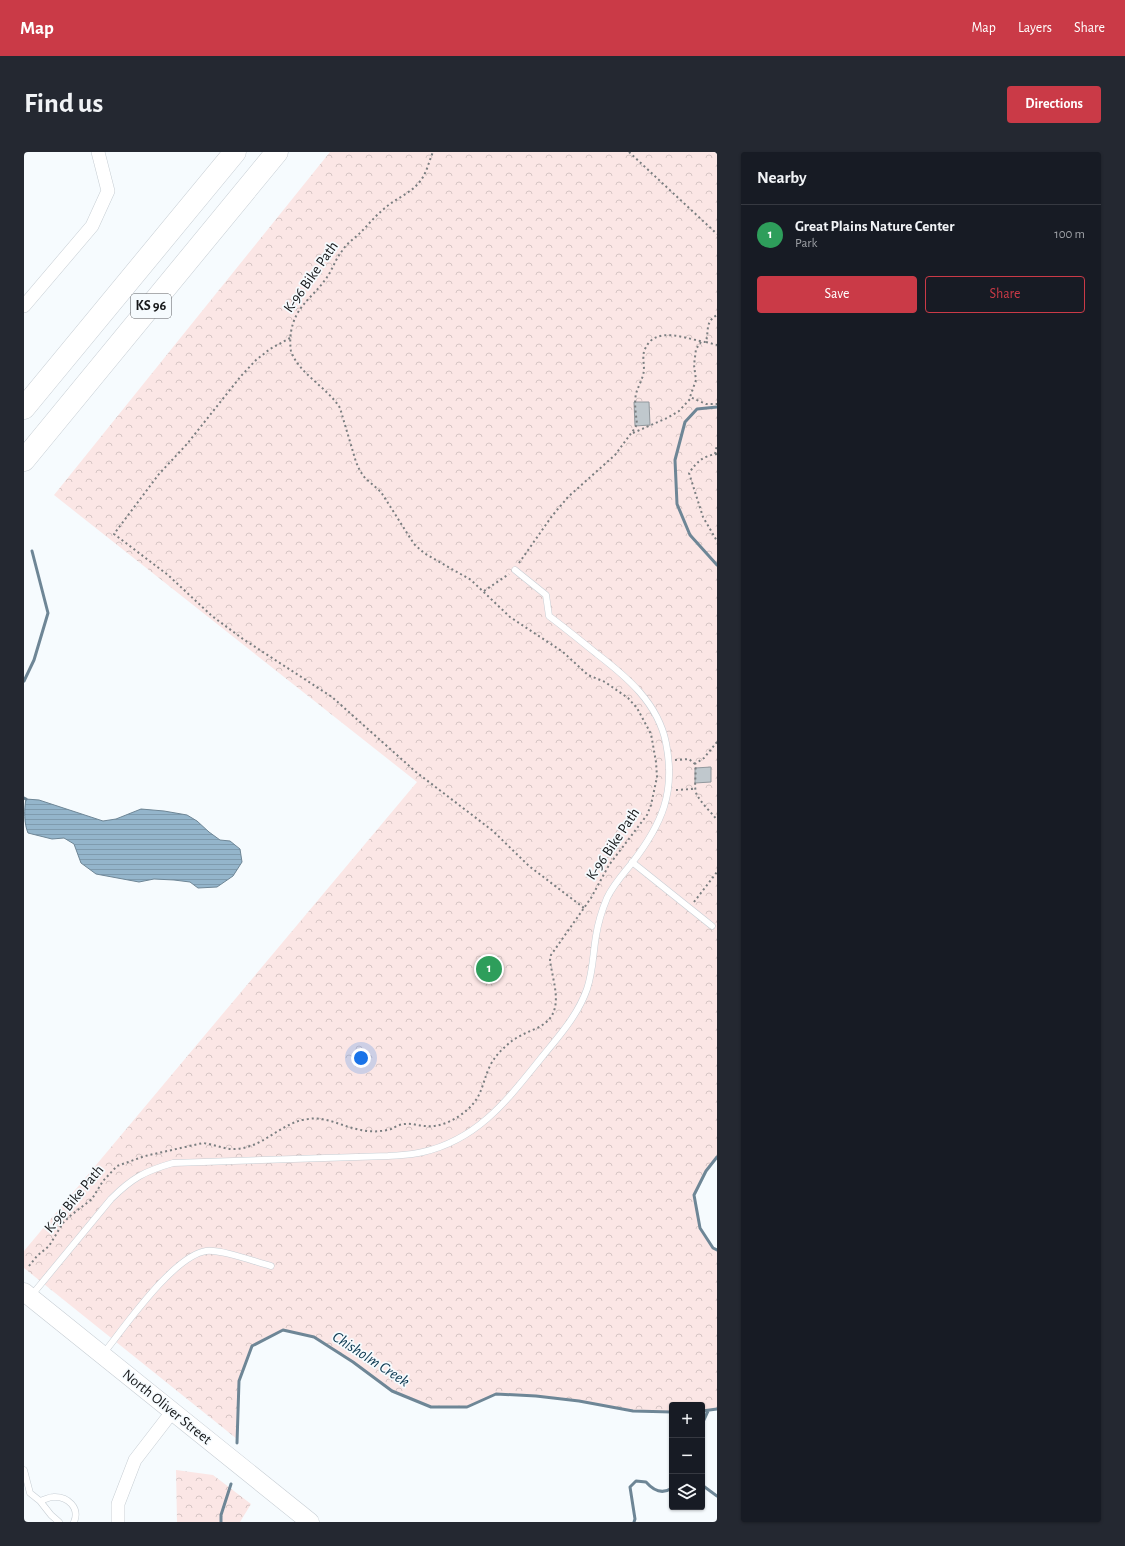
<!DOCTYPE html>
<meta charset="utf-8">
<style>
:root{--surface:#171b24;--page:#242831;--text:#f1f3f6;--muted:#9ea1a6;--line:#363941;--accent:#ca3a47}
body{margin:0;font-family:"Alegreya Sans",sans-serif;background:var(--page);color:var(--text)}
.controls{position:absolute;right:12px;bottom:12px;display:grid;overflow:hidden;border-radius:4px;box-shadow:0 1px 3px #0004}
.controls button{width:36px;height:36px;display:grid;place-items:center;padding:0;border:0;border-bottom:1px solid var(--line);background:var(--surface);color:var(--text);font:20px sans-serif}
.you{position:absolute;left:337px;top:906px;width:14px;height:14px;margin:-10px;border:3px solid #fff;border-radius:50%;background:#1a73e8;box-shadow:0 0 0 6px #1a73e833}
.badge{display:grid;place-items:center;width:26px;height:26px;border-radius:50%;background:var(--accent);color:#fff;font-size:13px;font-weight:700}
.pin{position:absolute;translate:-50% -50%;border:2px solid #fff;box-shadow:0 1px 4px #0006}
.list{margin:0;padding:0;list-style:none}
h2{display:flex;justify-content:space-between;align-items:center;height:52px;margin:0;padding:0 16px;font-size:17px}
h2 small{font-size:13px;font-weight:400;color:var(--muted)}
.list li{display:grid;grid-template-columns:26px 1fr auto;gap:12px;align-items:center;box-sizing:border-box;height:60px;padding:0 16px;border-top:1px solid var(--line)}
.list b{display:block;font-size:15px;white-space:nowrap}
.list p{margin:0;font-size:13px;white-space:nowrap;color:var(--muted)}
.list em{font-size:13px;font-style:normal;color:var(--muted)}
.actions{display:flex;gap:8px;padding:12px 16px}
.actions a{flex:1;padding:9px 0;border:1px solid var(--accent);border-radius:4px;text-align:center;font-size:14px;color:var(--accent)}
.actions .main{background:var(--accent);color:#fff}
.icon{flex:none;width:22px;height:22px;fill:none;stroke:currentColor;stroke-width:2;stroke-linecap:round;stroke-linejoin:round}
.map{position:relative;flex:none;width:693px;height:1370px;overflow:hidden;border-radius:4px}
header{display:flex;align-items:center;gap:24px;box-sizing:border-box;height:56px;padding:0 20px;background:var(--accent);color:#fff}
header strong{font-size:19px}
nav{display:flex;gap:22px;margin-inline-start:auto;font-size:14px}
.intro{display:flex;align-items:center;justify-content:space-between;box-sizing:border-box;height:96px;padding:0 24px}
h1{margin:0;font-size:28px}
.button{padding:10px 18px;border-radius:4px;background:var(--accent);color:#fff;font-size:14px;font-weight:700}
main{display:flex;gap:24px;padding:0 24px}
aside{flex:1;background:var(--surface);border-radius:4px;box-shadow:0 1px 3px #0004}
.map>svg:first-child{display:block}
.forest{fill:url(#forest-crowns)}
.water{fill:url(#water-rules);stroke:#6e8696}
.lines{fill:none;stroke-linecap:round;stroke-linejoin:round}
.stream{stroke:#6e8696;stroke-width:3}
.building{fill:#c0c8cd;stroke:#92999e}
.lane-casing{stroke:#c7ced4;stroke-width:7}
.street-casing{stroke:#c7ced4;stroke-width:14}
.secondary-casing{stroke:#c7ced4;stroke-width:19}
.highway-casing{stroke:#c7ced4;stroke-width:23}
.path{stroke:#7a7e80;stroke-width:2;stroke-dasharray:2 3;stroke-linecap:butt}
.lane{stroke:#fff;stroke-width:6}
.street{stroke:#fff;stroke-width:13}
.secondary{stroke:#fff;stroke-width:18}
.highway{stroke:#fff;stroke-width:22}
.labels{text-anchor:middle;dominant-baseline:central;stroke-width:3.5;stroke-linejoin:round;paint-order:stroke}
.shield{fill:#f6fbfe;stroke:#585b5e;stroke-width:1}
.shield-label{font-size:14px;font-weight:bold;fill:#151719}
.street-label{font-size:15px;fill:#151719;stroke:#f6fbfe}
.water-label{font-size:16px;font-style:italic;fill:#0d3951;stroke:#f6fbfe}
</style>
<header>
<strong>Map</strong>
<nav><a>Map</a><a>Layers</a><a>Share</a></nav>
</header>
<div class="intro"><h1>Find us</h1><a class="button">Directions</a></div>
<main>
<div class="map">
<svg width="693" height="1370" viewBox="0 0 693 1370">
<defs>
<pattern id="forest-crowns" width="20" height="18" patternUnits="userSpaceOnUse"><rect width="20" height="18" fill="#fbe6e5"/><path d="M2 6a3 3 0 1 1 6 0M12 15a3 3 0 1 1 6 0" fill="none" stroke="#d6c5c4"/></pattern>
<pattern id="water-rules" width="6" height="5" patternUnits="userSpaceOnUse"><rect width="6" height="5" fill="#94b5cb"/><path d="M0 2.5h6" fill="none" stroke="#7f9bae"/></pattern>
</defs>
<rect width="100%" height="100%" fill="#f6fbfe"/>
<path class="forest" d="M306,0H693V1005L682,1019L670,1043L676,1076L689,1096L693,1099V1257L678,1259V1253H648V1260L609,1259L555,1249L512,1244L472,1242L443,1255H407L368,1239L329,1210L290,1185L259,1178L228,1194L215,1229L213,1287L0,1116V1099L393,630L30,343Z
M152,1318L189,1323L227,1352L216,1370H153Z"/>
<path class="water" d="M2,647L15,648L79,669L92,667L117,657L140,659L163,663L173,669L185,680L196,688L206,689L216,697L218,710L209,724L193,735L174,736L166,730L150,728L130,727L115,730L72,722L57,711L50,692L40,686L28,687L4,681C0,672 0,657 2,647Z"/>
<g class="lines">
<path class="stream" d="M693,255L673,257L661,270L651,308L653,352L666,383L693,413
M0,529L10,508L24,461L8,399
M0,646L2,647
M693,1005L682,1019L670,1043L676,1076L689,1096L693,1098
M678,1259L693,1257
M678,1272L684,1259
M213,1291L215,1229L228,1194L259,1178L290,1185L329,1210L368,1239L407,1255H443L472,1242L512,1244L555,1249L609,1259L648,1260
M678,1333L693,1344
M197,1370V1363L207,1332
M610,1370L611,1367L606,1335L612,1329L622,1330C629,1338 638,1343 648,1336"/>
</g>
<path class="building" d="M610,250H625L626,273L611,274Z
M687,615V630L671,631V616Z"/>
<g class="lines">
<defs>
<path id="lane" d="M608,710L688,774
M7,1144L87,1047C108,1026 121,1019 149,1011L364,1004C376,1003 388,1003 399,1000C455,987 484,947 518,905C535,884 554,863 563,837C569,820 569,801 572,784C574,771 578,758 583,746C589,733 599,722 608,711C638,672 652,640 642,591C634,551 603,525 573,502C557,489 541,476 525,464L522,443L491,418
M79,1202C100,1176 149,1104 182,1099C198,1097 231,1110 247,1114
M0,1318L6,1341L16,1349C20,1348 25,1345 29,1345C44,1344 56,1356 50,1370
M16,1349L27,1363L35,1370"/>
<path id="street" d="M0,154L68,74L84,39L74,0
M94,1370V1352L111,1308L148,1260"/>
<path id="secondary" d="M0,1140L286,1370"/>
<path id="highway" d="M0,256L211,0
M0,308L253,0"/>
</defs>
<use href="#lane" class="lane-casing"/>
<use href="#street" class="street-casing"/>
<use href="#secondary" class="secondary-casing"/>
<use href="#highway" class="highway-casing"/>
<path class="path" d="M605,0L693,82
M266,186L246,197L232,208L217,224L163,292L135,322L90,382L144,423L188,464L219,487L308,545L392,620L469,679L505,714L560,756
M677,190L672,197L670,213L672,228L666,245L682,252H693
M682,190L693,193
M609,281L643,266L655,259L667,246
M691,302L693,293
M693,302C678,304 673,310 665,321L679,365L693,389
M495,411L528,364L544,345L591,303L611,276L613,272C612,263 610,251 612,242C614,234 619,227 620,218C620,211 618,203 621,197C632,172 664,188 682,190C685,178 681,170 693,163
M460,439L485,422
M693,590L680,606L671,612C673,621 669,636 673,643C678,652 687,660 693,668
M651,608L665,607L671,612
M652,638L668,637L672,636
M670,750L693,720
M5,1114L13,1104L25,1094L39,1071L46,1064L68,1047L79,1029L93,1014L121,1004L179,991C190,992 201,998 212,997C241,995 257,970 284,967C302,964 319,975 337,978C346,980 357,980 367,977C371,975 376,972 381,972C388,971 395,974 402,974C416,976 433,967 443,958C458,945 458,932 465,916C469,907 475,900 482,894C491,885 502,881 513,876C543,862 529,833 526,808L527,803L567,746L585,713L623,663L627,653L633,625L632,610L627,582L613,556L604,546L581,530L564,523L539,500L486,465L447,428L400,401L390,392L357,340L341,326L336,319L332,310L316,256C304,236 274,221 267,199C266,193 266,186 267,180C271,155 287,147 301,128C308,119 311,108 318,99C323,91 331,86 337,80C345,72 352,63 361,56C372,46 388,41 397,28C403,20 405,9 409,0"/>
<use href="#lane" class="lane"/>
<use href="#street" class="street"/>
<use href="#secondary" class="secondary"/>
<use href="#highway" class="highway"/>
</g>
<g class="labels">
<rect class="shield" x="107" y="142" width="40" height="24" rx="3"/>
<g class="shield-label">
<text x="127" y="154">KS 96</text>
</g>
<g class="street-label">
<text transform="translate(287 125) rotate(-55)">K-96 Bike Path</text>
<text transform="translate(589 692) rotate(-56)">K-96 Bike Path</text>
<text transform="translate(50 1047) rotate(-50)">K-96 Bike Path</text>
<text transform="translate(143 1255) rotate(39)">North Oliver Street</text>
</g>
<g class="water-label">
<text transform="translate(347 1207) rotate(33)">Chisholm Creek</text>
</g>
</g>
</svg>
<div class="controls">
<button>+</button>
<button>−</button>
<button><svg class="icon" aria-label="layers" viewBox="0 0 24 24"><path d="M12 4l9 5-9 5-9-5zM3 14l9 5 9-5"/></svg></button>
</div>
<div class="you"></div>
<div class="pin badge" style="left:465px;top:817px;background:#2e9e5b">1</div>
</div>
<aside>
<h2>Nearby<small></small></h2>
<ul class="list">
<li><span class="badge" style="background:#2e9e5b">1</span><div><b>Great Plains Nature Center</b><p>Park</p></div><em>100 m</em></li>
</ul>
<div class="actions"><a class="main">Save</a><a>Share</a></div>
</aside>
</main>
